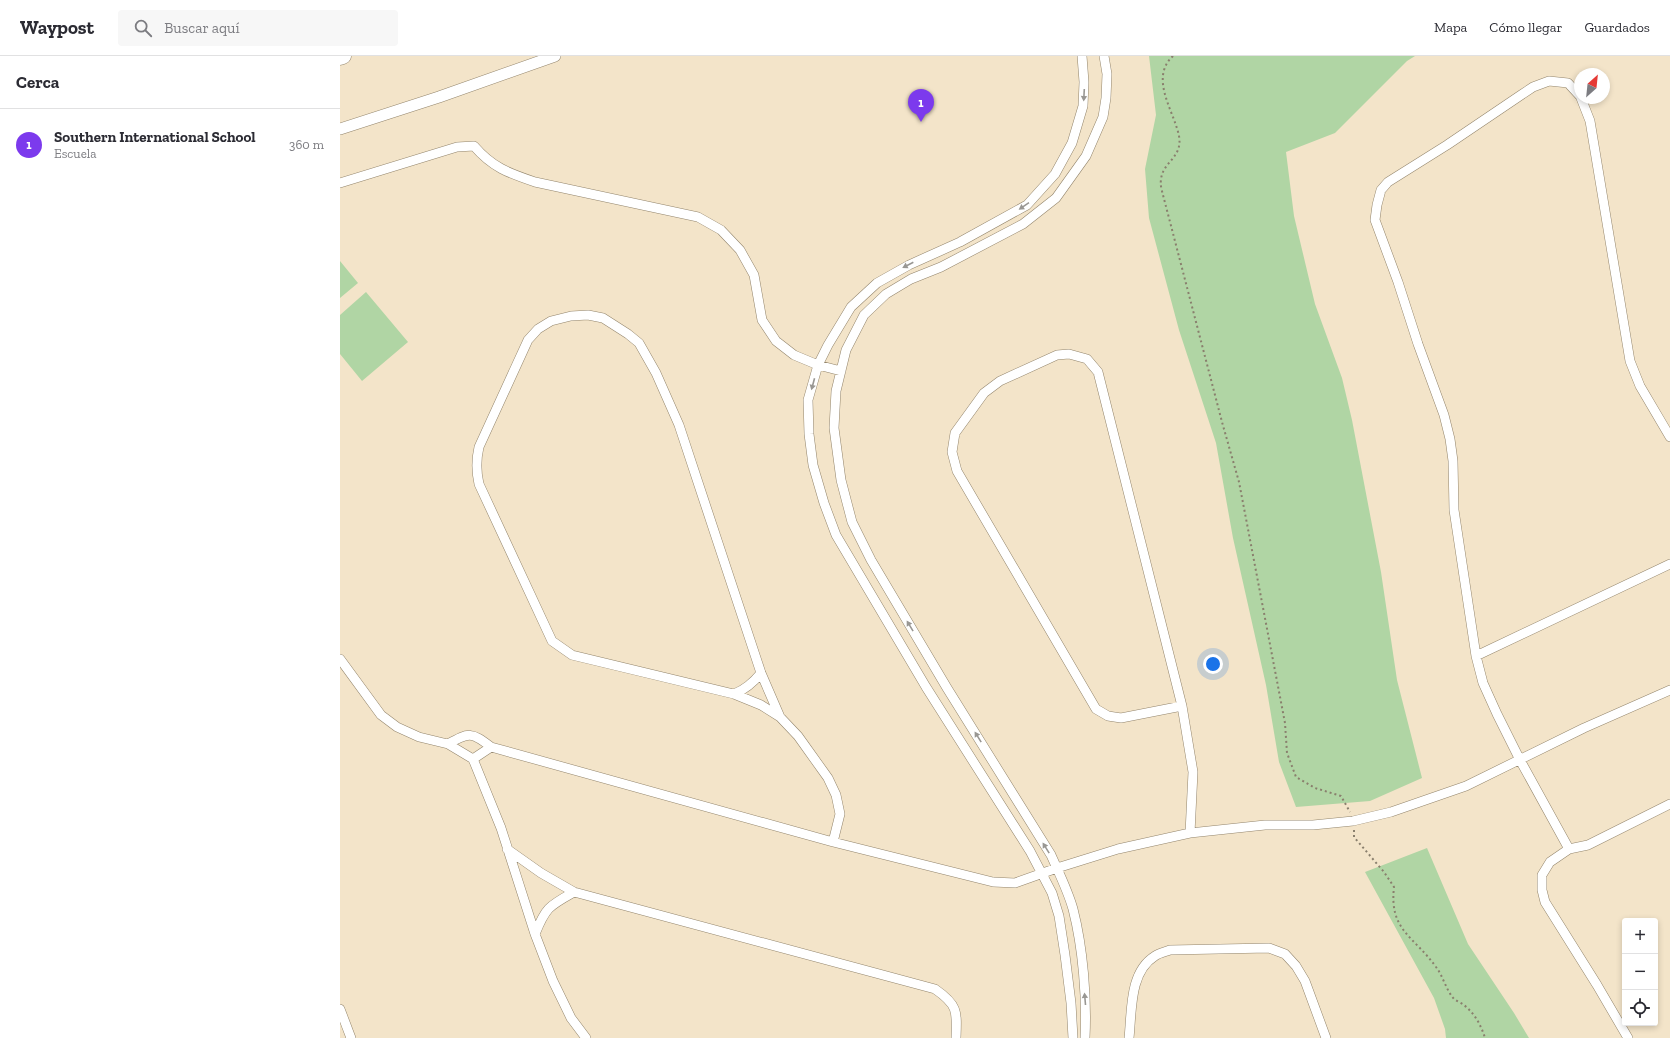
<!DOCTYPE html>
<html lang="es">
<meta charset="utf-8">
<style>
:root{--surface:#fff;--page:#f7f7f7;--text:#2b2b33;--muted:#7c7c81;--line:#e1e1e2;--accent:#7c3aed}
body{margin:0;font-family:"Zilla Slab",serif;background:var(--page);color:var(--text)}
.controls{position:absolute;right:12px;bottom:12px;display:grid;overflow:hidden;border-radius:4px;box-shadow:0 2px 6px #0003}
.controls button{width:36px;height:36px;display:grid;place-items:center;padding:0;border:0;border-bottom:1px solid var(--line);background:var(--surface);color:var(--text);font:20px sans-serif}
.compass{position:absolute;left:1234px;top:12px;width:36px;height:36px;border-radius:50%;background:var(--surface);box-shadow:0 2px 6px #0003;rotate:27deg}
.you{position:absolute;left:873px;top:608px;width:14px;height:14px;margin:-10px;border:3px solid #fff;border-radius:50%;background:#1a73e8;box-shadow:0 0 0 6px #1a73e833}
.badge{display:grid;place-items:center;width:26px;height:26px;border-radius:50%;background:var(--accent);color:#fff;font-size:13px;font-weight:700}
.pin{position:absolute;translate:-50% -33px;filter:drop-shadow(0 1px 2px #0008)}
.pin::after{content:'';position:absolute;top:21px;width:14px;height:12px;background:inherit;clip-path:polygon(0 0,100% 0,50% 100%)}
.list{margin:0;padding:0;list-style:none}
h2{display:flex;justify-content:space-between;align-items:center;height:52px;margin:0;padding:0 16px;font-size:17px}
h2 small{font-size:13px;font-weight:400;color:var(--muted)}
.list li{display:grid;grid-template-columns:26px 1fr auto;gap:12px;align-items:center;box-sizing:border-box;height:72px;padding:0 16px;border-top:1px solid var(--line)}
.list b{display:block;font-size:15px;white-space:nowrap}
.list p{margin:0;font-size:13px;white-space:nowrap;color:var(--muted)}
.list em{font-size:13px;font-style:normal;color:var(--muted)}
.icon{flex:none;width:22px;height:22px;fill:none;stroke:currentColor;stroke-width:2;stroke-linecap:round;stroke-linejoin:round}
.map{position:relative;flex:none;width:1330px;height:982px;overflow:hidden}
header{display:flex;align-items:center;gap:24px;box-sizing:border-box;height:56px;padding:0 20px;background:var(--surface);border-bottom:1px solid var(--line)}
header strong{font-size:19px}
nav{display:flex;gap:22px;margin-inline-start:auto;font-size:14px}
.search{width:280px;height:36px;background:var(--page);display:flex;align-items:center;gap:10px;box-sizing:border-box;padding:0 14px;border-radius:4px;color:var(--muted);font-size:15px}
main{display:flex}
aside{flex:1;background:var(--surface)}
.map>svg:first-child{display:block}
.green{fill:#b0d5a4}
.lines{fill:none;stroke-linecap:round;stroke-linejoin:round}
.minor-casing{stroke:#93856c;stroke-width:10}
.tertiary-casing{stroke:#93856c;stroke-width:12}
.motorway-casing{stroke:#93856c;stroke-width:17}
.path{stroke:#897f6d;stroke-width:2;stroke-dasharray:2 3;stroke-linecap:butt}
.minor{stroke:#fff;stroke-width:9}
.tertiary{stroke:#fff;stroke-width:11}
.motorway{stroke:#fff;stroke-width:16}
.oneway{fill:#999793}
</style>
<header>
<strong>Waypost</strong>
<div class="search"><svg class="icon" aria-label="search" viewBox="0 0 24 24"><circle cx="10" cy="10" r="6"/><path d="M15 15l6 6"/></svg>Buscar aquí</div>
<nav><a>Mapa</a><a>Cómo llegar</a><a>Guardados</a></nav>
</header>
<main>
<aside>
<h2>Cerca<small></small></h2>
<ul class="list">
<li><span class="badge">1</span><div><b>Southern International School</b><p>Escuela</p></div><em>360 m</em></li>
</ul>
</aside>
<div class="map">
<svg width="1330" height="982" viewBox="0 0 1330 982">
<rect width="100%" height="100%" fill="#f3e4c9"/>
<path class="green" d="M809,0H1075L1067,5L995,77L946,96L954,160L975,248L1002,322L1012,364L1041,516L1057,624L1082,722L1030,745L956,751L939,706L926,629L893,482L876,387L839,274L809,162L805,113L816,59Z
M0,205L18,227L0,242Z
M26,236L68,286L22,325L0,298V259Z
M1087,792L1128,888L1174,957L1189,982H1106L1105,973L1094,942L1025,816Z"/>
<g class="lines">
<defs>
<path id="minor" d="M1241,42L1250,65L1290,305L1300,330L1330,381
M0,127L117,91L134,90C152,111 168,117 195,126L358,161L381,174L400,194L414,219L422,264L436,285L454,299L478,309L501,315
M1136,600L1330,508
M0,603L41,659L57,671L79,681L108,688L133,703L161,772L195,878L213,925L231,962L246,982
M394,638C406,633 413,627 421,617
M842,650L781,662L768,660L756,653L617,415L612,396L615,377L644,337L660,325L717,299L729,298L747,303L758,316L842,650L853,716L850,777
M440,661L421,617L339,369L316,317L299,287L288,278L263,262L248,259L231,260L211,265L198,273L188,284L139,391C136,404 136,415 139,428L212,585L232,599L394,638L421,649L440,661L458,680L488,722L496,739L500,758L493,786
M108,688C129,676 132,676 151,691L493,786L653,826L675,827L717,812L778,793L850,777L925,769H973L1013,765L1051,756L1126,730L1244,672L1330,634
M133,703L151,691
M167,793L201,817L234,836L595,933C618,949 617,955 616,982
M1229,793L1180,704L1157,658L1143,627L1136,600L1114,454L1113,405L1110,383L1104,359L1078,288L1058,226L1035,164L1037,149L1041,134L1048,126L1107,89L1181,39L1193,31L1209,25L1228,27L1240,40
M195,878C206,851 209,850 234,836
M0,953L11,982
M733,982L731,947L725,899L719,860L712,837L690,795L586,631L496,479L484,447L473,409L469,378L468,344L478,309L488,289L511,251L537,227L569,209L620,186L687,149L715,118L732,87L743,50L744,26L742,0
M745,982C747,942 743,892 733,853C728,835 719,817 711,799L607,632L531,504L512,466L501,424L494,372L496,335L506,294L524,259L546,238L571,223L601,211L683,168L716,142L746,100L763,61L766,42L767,18L764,0
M789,982C792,955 789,916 815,900C819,897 825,896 830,894L929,892L945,898L956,910L965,925L986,982
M1288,982L1257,929L1205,846L1202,834V819L1210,806L1229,793L1248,789L1330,748"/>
<path id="tertiary" d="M0,73L99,41L215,0"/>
<path id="motorway" d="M0,1L3,0"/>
</defs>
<use href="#minor" class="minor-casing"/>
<use href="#tertiary" class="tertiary-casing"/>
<use href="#motorway" class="motorway-casing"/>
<path class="path" d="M833,0C809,22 834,55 839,80C843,102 822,106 821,124C820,129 822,135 823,139L882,366L899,426L945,667L947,697L956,721L975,732L1001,740L1010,756
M1014,774V781L1044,816L1054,831C1049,875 1074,880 1096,911C1103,920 1106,934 1114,943C1117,945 1121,947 1124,949C1135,958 1141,969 1145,982"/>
<use href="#minor" class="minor"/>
<use href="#tertiary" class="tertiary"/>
<use href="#motorway" class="motorway"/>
</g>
<defs><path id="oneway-solid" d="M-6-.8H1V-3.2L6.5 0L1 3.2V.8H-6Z"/></defs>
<g class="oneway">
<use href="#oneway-solid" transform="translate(744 39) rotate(93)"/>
<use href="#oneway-solid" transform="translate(684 150) rotate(146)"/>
<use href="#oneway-solid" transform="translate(568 209) rotate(153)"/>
<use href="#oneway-solid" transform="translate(473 328) rotate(105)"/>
<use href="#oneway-solid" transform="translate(570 570) rotate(-121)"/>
<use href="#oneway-solid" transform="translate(638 681) rotate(-122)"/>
<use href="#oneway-solid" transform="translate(706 792) rotate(-122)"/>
<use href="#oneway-solid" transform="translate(745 943) rotate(-95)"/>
</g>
</svg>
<div class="controls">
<button>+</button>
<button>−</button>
<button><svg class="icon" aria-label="locate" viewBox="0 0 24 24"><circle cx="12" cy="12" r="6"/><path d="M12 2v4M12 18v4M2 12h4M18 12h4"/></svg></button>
</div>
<svg class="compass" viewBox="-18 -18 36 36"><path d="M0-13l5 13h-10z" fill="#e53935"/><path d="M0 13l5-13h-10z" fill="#7c7c81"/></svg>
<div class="you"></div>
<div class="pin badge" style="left:581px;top:66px">1</div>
</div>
</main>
